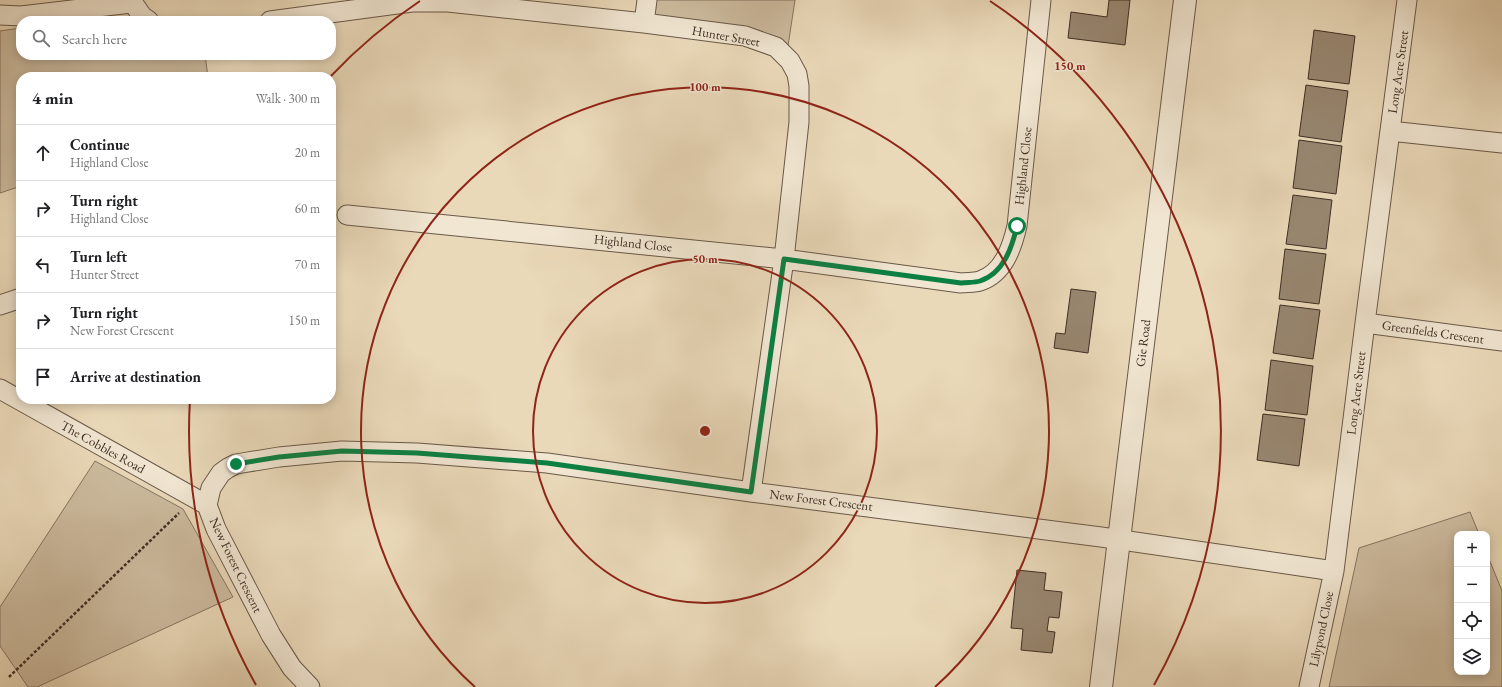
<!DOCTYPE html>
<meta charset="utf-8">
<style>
:root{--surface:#fff;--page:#f2f2f2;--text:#202124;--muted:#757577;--line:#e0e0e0}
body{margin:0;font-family:"EB Garamond",serif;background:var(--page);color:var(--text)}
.controls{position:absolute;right:12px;bottom:12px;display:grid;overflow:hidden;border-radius:8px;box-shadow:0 2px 10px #0003}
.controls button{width:36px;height:36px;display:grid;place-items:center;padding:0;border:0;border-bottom:1px solid var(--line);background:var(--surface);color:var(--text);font:20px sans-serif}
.stop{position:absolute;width:12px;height:12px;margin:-9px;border:3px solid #0b8043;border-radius:50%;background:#fff}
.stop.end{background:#0b8043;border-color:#fff;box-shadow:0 1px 4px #0008}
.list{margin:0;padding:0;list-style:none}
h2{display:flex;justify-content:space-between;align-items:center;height:52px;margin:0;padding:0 16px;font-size:17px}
h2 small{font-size:13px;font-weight:400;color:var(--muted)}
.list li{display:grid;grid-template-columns:26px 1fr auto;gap:12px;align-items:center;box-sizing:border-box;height:56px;padding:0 16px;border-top:1px solid var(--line)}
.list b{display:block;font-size:15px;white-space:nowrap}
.list p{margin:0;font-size:13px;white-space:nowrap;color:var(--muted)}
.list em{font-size:13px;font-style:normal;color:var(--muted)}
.icon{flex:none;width:22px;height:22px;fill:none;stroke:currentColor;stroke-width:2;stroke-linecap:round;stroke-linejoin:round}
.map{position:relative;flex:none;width:1502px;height:687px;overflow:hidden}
.search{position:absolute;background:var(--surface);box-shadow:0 2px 10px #0003;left:16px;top:16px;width:320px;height:44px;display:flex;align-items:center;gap:10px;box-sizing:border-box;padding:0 14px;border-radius:16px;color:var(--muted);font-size:15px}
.panel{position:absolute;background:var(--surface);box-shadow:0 2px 10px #0003;left:16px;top:72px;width:320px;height:332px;border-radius:16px}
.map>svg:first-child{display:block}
.green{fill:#cdbca0;stroke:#867562}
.building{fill:#988771;stroke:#3f2e24}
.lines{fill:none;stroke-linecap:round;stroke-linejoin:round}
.minor-casing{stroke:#6a5949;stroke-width:21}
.tertiary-casing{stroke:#6a5949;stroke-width:24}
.path{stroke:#3f2e24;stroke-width:2.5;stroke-dasharray:3 2;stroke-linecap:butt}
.minor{stroke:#f1e6d2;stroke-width:19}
.tertiary{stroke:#f1e6d2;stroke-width:22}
.route{stroke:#0b8043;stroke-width:5}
.ring{fill:none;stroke:#8f2418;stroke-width:2}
.labels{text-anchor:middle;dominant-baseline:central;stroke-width:3;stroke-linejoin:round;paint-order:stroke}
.street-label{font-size:13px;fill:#3f2e24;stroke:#f1e6d2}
.centre{fill:#8f2418;stroke:#f1e6d2;stroke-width:2}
.ring-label{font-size:12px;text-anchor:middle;font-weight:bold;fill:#8f2418;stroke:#f1e6d2;stroke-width:3;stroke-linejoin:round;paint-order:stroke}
</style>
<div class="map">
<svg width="1502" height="687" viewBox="0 0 1502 687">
<rect width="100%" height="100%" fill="#ead9b9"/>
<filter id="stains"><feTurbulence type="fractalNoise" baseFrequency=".005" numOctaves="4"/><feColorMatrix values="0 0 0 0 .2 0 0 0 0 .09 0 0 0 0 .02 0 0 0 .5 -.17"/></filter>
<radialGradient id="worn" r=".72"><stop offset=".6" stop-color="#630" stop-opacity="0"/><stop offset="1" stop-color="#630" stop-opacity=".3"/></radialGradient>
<path class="green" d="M651,0H795L788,46L647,23Z
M110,16L118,21H72Z
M21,28V55H205L208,77H21V186L0,193V31Z
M95,461L183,509L233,597L37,687H28L0,646V607Z
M1470,512L1479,534H1457V672H1487V554L1502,591V687H1329L1359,548Z"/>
<path class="building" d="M1109,0H1130L1125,45L1068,38L1071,12L1107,17Z
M1314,30L1355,36L1349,84L1308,79Z
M1306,85L1348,91L1341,142L1299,136Z
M1299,140L1342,146L1336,194L1293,188Z
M1293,195L1332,200L1326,249L1286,244Z
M1285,249L1326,254L1319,304L1279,299Z
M1071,289L1096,292L1088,353L1054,348L1056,333L1065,334Z
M1280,305L1320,310L1313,359L1273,353Z
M1271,360L1313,366L1307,415L1265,410Z
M1263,414L1305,419L1299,466L1257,460Z
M1017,570L1046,573L1044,590L1062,592L1059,618L1049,617L1047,631L1055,632L1052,653L1021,650L1023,629L1011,628Z"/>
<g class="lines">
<defs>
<path id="minor" d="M131,0L142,16L149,21
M0,15L21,16L131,3
M270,21L412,2H448L644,23L745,36L776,47L790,61L797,74L799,86V122L784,259L751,492
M644,23L647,0
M1390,131L1502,143
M347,215L784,259L961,283C967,282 974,283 980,281C1004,273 1012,247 1017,226L1041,0
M0,305L21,298
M1365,323L1502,341
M0,389L207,505
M310,687L292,668L271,635L216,529L207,505L211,488L221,473L228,468L236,464L279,457L342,451L417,453L547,463L751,492L1101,537L1334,571
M1309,687L1334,571L1365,323L1407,0"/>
<path id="tertiary" d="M1101,687L1185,0"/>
</defs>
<use href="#minor" class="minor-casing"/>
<use href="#tertiary" class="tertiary-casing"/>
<path class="path" d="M9,677L179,513"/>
<use href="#minor" class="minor"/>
<use href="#tertiary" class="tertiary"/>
</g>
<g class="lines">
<path class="route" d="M236,464L279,457L342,451L417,453L547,463L751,492L784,259L961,283C967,282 974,283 980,281C1004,273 1012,247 1017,226"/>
</g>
<g class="ring">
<circle cx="705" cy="431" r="172"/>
<path d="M475 687A344 344 0 1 1 935 687"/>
<path d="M256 685A516 516 0 0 1 190 399M331 76A516 516 0 0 1 420 1M990 1A516 516 0 0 1 1154 685"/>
</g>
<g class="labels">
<g class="street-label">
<text transform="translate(726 36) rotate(10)">Hunter Street</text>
<text transform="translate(1398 72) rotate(-82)">Long Acre Street</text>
<text transform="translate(1023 166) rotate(-84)">Highland Close</text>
<text transform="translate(633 243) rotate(6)">Highland Close</text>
<text transform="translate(1433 332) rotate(8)">Greenfields Crescent</text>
<text transform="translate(1143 343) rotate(-83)">Gie Road</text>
<text transform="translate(1356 393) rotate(-83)">Long Acre Street</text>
<text transform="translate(103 447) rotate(29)">The Cobbles Road</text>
<text transform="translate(821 500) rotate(7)">New Forest Crescent</text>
<text transform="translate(236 565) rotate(64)">New Forest Crescent</text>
<text transform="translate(1321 629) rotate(-78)">Lilypond Close</text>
</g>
</g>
<circle cx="705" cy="431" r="6" class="centre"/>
<g class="ring-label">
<text x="1070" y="70">150 m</text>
<text x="705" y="91">100 m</text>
<text x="705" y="263">50 m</text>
</g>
<rect width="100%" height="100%" filter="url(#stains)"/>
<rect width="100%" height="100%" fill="url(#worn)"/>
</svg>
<div class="controls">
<button>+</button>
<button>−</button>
<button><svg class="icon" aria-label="locate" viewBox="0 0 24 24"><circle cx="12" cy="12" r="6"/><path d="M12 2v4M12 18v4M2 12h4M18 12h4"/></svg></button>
<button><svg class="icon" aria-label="layers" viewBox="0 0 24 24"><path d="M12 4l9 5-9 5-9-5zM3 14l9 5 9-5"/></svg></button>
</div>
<div class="stop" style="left:1017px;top:226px"></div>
<div class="stop end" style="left:236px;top:464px"></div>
<div class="search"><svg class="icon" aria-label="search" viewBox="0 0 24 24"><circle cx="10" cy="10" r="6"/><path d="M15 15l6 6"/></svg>Search here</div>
<section class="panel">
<h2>4 min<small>Walk · 300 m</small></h2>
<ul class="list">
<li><svg class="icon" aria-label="ahead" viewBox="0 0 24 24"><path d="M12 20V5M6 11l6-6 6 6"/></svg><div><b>Continue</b><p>Highland Close</p></div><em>20 m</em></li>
<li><svg class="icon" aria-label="right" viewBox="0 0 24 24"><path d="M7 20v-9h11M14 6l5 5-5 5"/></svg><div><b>Turn right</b><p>Highland Close</p></div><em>60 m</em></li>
<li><svg class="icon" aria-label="left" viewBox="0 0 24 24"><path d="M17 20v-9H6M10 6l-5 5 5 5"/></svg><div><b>Turn left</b><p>Hunter Street</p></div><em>70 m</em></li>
<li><svg class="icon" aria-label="right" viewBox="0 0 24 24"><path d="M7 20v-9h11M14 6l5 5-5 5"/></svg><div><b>Turn right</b><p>New Forest Crescent</p></div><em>150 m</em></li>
<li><svg class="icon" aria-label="arrive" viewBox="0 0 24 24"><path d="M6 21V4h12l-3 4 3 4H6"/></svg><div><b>Arrive at destination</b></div></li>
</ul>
</section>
</div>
